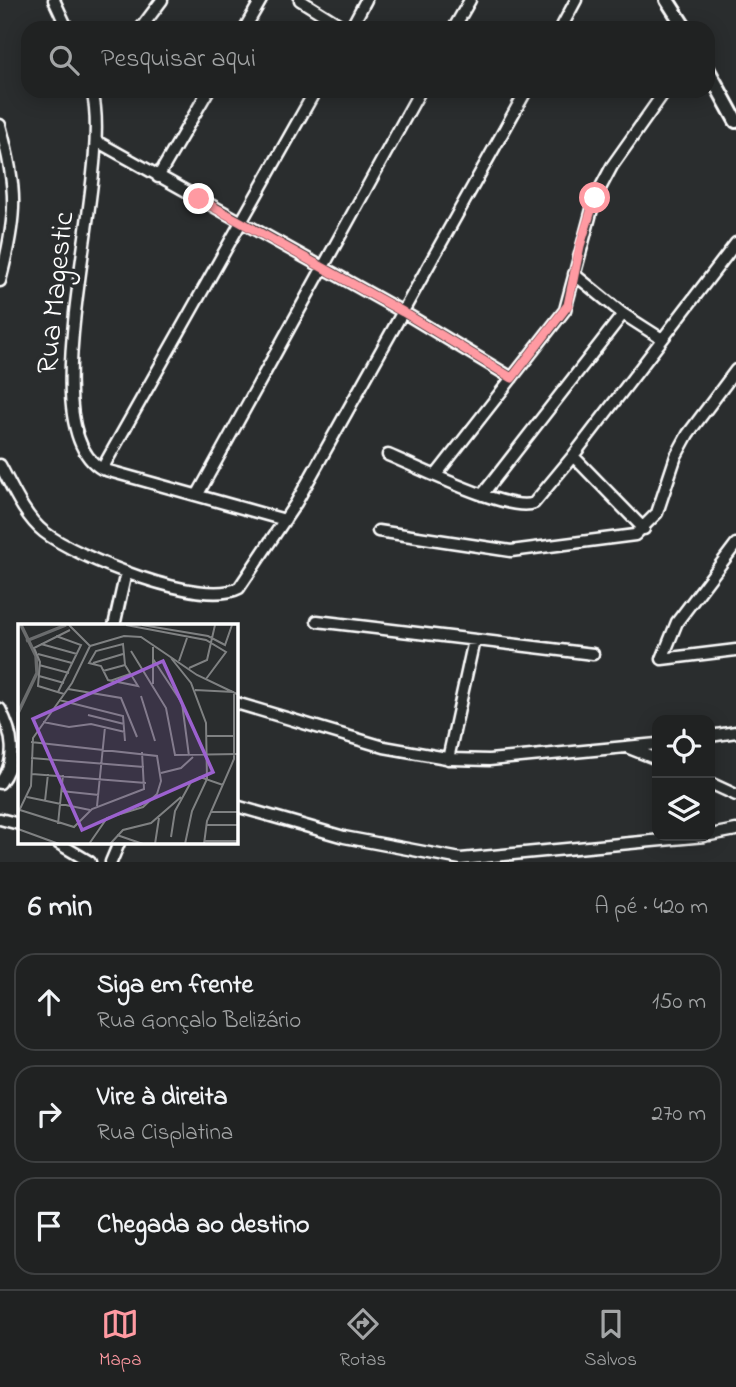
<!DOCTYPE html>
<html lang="pt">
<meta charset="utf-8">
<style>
:root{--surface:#202222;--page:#2d2f2f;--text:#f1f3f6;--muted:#a2a4a5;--line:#3d3f40;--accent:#ff9aa2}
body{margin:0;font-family:"Indie Flower",sans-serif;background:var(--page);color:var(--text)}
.controls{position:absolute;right:21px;bottom:21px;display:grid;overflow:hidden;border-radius:14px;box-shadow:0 4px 18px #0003}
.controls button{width:63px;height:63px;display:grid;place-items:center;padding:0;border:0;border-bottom:2px solid var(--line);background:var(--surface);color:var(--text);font:35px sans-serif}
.stop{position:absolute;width:21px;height:21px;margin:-16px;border:5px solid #ff9aa2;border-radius:50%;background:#fff}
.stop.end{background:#ff9aa2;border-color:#fff;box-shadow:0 2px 7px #0008}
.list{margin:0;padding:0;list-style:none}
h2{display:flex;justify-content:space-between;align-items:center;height:91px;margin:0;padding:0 28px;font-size:30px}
h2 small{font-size:23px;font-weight:400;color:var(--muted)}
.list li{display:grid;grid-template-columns:46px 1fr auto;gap:21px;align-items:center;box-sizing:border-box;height:98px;margin:0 14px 14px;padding:0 14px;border:2px solid var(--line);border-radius:21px}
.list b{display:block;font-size:26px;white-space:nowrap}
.list p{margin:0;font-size:23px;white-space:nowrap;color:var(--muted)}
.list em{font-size:23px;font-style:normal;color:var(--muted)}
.icon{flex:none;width:38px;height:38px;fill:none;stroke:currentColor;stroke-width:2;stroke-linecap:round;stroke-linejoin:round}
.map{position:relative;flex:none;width:736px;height:862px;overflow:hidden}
.search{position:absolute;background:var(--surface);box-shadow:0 4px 18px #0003;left:21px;right:21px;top:21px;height:77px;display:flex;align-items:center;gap:18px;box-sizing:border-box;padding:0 24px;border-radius:21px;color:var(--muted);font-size:26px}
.sheet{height:427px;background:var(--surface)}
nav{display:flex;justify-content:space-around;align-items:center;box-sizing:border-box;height:98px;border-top:2px solid var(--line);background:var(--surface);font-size:19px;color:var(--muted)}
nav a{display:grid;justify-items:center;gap:4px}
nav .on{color:var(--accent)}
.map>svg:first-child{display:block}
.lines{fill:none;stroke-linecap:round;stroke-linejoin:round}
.minor-casing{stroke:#fff;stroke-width:15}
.tertiary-casing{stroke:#fff;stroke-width:18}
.minor{stroke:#2a2d2e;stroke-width:10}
.tertiary{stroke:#2a2d2e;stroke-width:12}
.route{stroke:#ff9aa2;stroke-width:9}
.labels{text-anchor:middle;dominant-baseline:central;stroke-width:7;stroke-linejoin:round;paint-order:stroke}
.street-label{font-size:30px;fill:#fff;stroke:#2a2d2e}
.inset-river{fill:none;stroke:#6a6c6d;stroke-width:3.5}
.inset-road{fill:none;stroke:#7f8182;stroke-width:2}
.view{fill:#9c61cf;fill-opacity:0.15;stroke:#9c61cf;stroke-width:3.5}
.inset-edge{fill:none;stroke:#fff;stroke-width:3.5}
</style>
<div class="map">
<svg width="736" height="862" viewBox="0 0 736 862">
<rect width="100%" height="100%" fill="#2a2d2e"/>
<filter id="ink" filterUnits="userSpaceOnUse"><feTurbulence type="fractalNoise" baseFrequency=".0143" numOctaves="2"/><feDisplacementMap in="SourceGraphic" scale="14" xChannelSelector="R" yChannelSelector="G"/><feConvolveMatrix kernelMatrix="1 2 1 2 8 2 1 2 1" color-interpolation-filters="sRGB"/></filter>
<g filter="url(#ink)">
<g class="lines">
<defs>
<path id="minor" d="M54,0L67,28
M300,0L345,28
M141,28L162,0
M245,28L261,0
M351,28L366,0
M454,28L470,0
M561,28L576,0
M92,91C115,172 26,427 102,469L285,520
M0,125C18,190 17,216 0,281
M98,142L403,312L512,378
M158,177L208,91
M574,274L623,314L662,339
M388,455C415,466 511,514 534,503L573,456L736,243
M573,456L644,529
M0,465C12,487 24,516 44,532C76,557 201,608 239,588L296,503L526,91
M102,469L315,91
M436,475L565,310L595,198L612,166L665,91
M198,494L420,91
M482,495L623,314
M378,531L511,551L635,535L657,513L676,456L688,434L736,370
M736,544L677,622L662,659L736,650
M317,621L593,654
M114,626L126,572
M236,703L384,747L452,759L489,760L657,744
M0,709C13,734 18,759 0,783
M710,736L736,732
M629,748L657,759
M448,759L474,640
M710,783L736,795
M236,806L344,837L461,859L705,836
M0,819L19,824
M710,835L736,830
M58,843L90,862
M111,862L119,843"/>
<path id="tertiary" d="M667,0L685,28
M708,70L736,121"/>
</defs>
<use href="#minor" class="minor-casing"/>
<use href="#tertiary" class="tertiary-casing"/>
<use href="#minor" class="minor"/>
<use href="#tertiary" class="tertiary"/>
</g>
</g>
<g class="lines" filter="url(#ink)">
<path class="route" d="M199,199L403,312L512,378L568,305L580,246L595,198"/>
</g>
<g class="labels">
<g class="street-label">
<text transform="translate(57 293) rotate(-84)">Rua Magestic</text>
</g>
</g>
<g transform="translate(18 624)">
<rect width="220" height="220" fill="#2a2d2e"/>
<path class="inset-river" d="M8,17L48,1M0,106V89L19,49L18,32L3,1"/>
<path class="inset-road" d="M51,1L72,22M108,1L188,16L208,28L188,55M124,1L190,12L207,21L214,1M38,12L63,21L40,68M23,20L59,30M105,20L107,41L120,62L90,56L83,42L71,39L78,27ZM72,22L106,12L123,13L179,51L221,71M135,23V60M113,27L148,84L157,131L221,130M20,30L54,39M153,34L173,59L188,99L189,155L174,187L167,220M135,35L164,79L171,132M161,37L169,14M75,39L105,30M21,41L51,49M171,44L189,36L197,1M85,47L107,41M21,52L46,59M92,57L112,50M50,65L103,74L119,113M177,66L216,68M46,70L20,62L22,38L16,24L52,6M123,72L137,117M41,76L105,92L107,117M70,91L106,100M25,98L51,103L73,100L107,108M188,112H216M13,118L139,132L143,157L139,170L125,183L89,194L71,220M13,134L126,143M143,149L163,144L175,133M14,150L128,159M43,167L81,171M9,173L72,186M27,177L30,150M79,182L87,103M2,186L56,203L74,185L126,165L124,128M193,188H221M0,189L13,162L15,114L54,59L72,22M40,200L45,151M188,201H221M0,205L41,220M99,211L125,220M153,213L157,187L173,158L182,153L205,161M186,217H221M92,220L105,206L133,199L163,173M137,220L141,194M186,220L189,197L216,135V70"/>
<path class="view" d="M145,37L195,148L64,206L15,95Z"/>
<rect width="220" height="220" class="inset-edge"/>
</g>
</svg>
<div class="controls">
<button><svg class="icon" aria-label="locate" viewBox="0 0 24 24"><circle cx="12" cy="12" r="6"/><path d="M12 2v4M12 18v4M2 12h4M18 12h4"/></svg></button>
<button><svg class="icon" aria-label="layers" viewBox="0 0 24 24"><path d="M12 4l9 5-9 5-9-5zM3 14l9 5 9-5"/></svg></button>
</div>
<div class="stop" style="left:595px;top:198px"></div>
<div class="stop end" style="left:199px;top:199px"></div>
<div class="search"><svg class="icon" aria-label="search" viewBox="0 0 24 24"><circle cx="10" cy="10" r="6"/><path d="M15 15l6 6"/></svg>Pesquisar aqui</div>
</div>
<section class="sheet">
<h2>6 min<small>A pé · 420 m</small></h2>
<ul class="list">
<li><svg class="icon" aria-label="ahead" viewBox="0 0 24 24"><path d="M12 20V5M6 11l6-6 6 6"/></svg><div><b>Siga em frente</b><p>Rua Gonçalo Belizário</p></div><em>150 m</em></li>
<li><svg class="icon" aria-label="right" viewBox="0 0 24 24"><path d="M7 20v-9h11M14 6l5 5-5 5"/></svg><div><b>Vire à direita</b><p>Rua Cisplatina</p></div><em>270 m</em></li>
<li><svg class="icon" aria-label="arrive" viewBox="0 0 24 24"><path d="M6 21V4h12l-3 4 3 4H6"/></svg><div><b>Chegada ao destino</b></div></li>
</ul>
</section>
<nav>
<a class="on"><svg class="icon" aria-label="map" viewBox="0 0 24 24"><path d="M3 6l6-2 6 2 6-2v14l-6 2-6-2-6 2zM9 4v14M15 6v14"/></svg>Mapa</a>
<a><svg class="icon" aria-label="directions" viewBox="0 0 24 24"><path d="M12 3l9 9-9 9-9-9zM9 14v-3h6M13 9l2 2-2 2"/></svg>Rotas</a>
<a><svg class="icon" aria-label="saved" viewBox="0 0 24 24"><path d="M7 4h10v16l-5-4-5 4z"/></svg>Salvos</a>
</nav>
